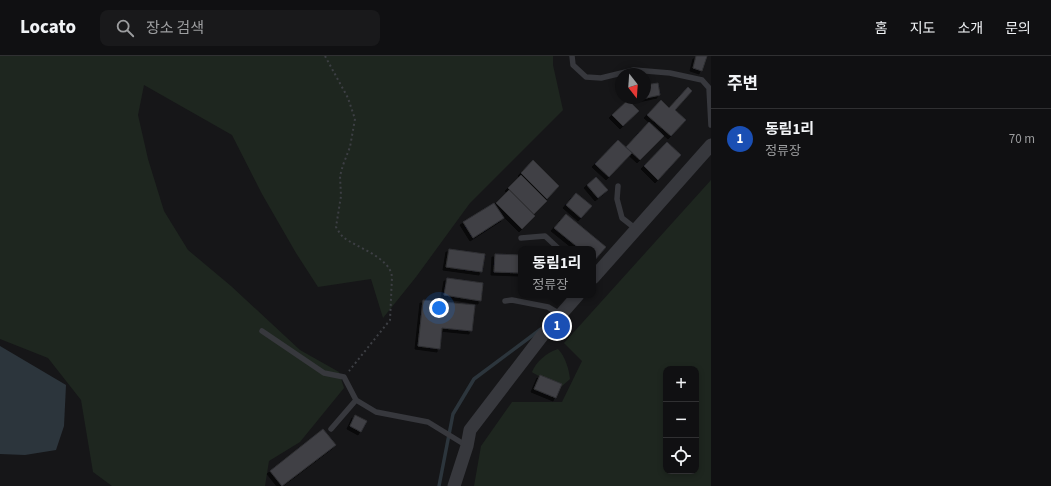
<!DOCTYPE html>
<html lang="ko">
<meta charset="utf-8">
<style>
:root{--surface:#101012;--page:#19191b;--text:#f1f3f6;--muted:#9c9d9f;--line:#303032;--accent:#ea580c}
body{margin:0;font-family:"Source Sans 3","Noto Sans KR",sans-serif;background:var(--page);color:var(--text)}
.controls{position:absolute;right:12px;bottom:12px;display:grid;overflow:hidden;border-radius:8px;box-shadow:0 2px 6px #0003}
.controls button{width:36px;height:36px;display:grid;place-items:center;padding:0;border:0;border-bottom:1px solid var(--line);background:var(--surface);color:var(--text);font:20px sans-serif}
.compass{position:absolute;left:615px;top:12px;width:36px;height:36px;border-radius:50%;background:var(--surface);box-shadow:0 2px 6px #0003;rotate:163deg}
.you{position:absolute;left:439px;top:252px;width:14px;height:14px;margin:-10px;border:3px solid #fff;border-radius:50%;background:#1a73e8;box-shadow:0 0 0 6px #1a73e833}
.badge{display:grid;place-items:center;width:26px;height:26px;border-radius:50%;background:var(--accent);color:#fff;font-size:13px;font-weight:700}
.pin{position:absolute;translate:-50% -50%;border:2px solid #fff;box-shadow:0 1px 4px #0006}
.popup{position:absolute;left:518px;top:190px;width:78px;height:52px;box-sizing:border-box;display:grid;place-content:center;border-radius:8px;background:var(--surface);filter:drop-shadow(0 1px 3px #0005);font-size:13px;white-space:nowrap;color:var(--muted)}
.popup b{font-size:15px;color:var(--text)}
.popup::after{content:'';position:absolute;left:50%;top:100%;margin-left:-8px;border:8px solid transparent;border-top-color:var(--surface)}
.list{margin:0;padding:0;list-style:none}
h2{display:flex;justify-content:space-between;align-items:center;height:52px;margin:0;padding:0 16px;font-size:17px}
h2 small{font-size:13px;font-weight:400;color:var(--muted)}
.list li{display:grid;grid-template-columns:26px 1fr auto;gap:12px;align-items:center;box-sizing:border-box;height:60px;padding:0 16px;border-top:1px solid var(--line)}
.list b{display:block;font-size:15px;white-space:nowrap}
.list p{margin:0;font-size:13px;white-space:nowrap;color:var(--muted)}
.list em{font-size:13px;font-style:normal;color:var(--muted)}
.icon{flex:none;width:22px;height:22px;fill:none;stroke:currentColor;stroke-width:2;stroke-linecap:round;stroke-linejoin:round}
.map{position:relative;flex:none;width:711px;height:430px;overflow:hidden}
header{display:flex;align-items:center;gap:24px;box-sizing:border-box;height:56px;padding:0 20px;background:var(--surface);border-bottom:1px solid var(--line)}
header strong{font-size:19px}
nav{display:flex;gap:22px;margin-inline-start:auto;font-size:14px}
.search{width:280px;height:36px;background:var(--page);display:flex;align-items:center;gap:10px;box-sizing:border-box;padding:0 14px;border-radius:8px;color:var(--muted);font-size:15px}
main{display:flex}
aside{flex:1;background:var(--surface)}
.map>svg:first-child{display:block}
.green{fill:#1e261f;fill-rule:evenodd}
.water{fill:#2c353c}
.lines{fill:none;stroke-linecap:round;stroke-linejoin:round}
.stream{stroke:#2c353c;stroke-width:3.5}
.building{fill:#404145;stroke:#303034;filter:url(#shadow)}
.path{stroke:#3d3f44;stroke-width:2;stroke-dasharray:2 3;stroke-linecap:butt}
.service{stroke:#37383d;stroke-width:5.5}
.tertiary{stroke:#37383d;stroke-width:13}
</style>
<header>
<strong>Locato</strong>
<div class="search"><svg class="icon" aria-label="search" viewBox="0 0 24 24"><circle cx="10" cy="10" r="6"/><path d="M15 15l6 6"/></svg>장소 검색</div>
<nav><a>홈</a><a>지도</a><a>소개</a><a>문의</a></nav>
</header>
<main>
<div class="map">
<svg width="711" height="430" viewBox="0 0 711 430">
<defs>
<filter id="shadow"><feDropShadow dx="-3" dy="3" stdDeviation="0" flood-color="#0009"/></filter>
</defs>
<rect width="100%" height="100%" fill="#161618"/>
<path class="green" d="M0,0H553V9L563,54L470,147L416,221L383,262L371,223L318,231L296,197L262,138L232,79L144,29L138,59L148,103L164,155L188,194L231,230L300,294L339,316L344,332L300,386L269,405L265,430H112L93,416L81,344L48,302L0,283Z
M711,124V430H474L481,390L512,346H562L582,305L564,287ZM666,313H696V415H666Z
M558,293C565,300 569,313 570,323L561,331L562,328C555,325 536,320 532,316C536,306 547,296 558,293Z"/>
<path class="water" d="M0,290L66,329L64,370L56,394L25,399L0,398Z"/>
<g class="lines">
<path class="stream" d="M439,430L453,358L474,323L541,273"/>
</g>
<path class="building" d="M696,0H707L702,15L693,12Z
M658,27L660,39L637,44V42H645V29Z
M688,31L692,35L675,54L686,64L671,80L647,59L661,44L669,52Z
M628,44L639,55L623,70L612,59Z
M649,66L664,80L640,104L626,91Z
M618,84L632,97L609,121L595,108Z
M667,86L681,99L658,124L644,110Z
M533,104L559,130L547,143L521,117Z
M521,119L547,145L534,158L508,132Z
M596,121L608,134L598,142L587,129Z
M509,134L535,160L522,173L496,147Z
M576,137L592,150L581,162L566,149Z
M494,147L504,162L473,182L463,166Z
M566,158L606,191L594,205L593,204V193H580L554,172Z
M449,193L485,198L482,216L446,211Z
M495,198L521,199V217L494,216Z
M447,222L483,227L481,245L444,239Z
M423,244L475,249L472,275L442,272L440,293L418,290Z
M540,319L562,328L556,342L534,333Z
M355,359L367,365L361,376L350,370Z
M323,373L336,389L282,430L270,415Z"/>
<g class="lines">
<path class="path" d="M325,0L348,42L355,63L350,91L343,109L340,120L341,140L336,171C338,174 340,178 343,181C357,192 390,201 392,221L390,264L349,315"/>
<path class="service" d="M572,0L573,9L586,21L601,22L634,14L670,17L702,24L709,32L711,69
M618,130L617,143L622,162L636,173
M521,182L545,180L559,193
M505,245L512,244L548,251L560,258
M262,275L324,317L344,321L356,344L376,356L428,366L467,390
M331,373L356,344"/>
<path class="tertiary" d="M593,222L711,89
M454,430L467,390L470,374L542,280L578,239"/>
</g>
</svg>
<div class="controls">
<button>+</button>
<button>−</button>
<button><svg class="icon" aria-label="locate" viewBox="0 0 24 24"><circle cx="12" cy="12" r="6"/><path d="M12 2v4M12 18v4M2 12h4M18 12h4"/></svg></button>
</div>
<svg class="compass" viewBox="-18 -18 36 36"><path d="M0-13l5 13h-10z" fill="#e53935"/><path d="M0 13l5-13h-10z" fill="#9c9d9f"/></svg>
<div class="you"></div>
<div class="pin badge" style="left:557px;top:270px;background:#1a4fb4">1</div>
<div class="popup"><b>동림1리</b>정류장</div>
</div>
<aside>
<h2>주변<small></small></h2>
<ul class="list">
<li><span class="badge" style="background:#1a4fb4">1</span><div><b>동림1리</b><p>정류장</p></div><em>70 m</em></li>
</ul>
</aside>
</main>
